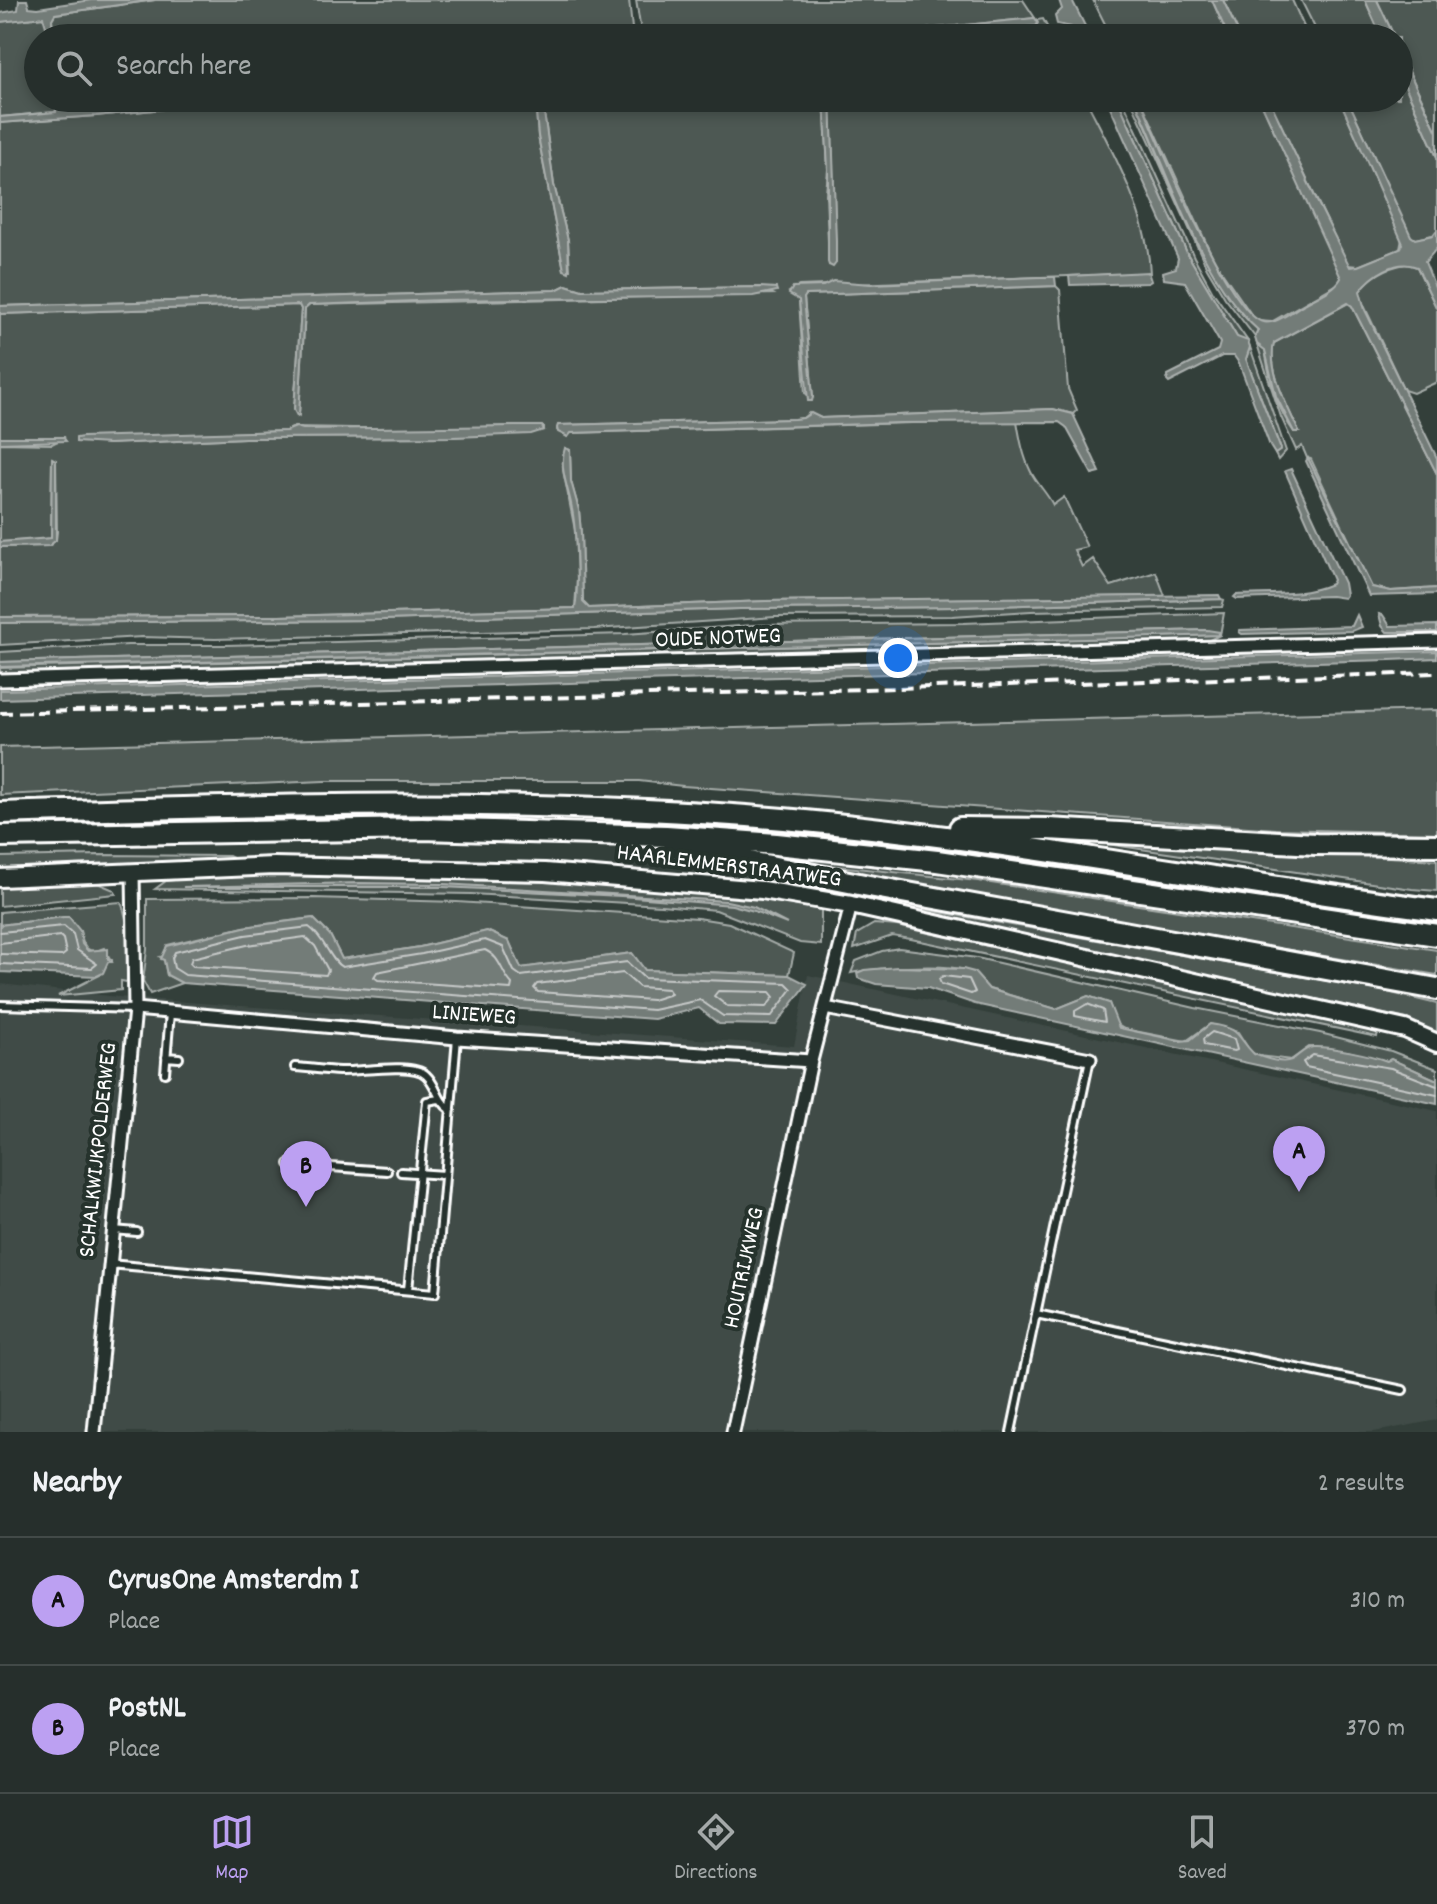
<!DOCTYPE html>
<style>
:root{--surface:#262f2c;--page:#323b38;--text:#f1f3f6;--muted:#a4a9a9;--line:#424a48;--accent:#bca0f2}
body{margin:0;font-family:Dekko,sans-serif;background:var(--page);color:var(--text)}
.you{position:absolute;left:898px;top:658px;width:28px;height:28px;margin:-20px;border:6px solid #fff;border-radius:50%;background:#1a73e8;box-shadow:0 0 0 12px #1a73e833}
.badge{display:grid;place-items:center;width:52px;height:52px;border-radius:50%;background:var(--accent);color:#111;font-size:26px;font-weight:700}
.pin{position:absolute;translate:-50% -66px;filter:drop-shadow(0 2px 4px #0008)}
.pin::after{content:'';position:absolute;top:42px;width:28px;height:24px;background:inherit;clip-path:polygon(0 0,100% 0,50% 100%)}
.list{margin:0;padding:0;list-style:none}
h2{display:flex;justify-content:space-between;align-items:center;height:104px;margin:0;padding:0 32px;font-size:34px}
h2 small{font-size:26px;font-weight:400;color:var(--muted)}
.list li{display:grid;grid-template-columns:52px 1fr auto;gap:24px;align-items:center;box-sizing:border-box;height:128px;padding:0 32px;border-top:2px solid var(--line)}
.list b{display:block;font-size:30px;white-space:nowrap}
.list p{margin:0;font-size:26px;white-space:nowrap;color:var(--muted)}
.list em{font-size:26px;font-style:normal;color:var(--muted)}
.icon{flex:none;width:44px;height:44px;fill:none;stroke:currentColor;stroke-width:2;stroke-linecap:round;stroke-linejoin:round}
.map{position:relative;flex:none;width:1437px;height:1432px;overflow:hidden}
.search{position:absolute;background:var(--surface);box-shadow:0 4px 12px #0003;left:24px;right:24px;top:24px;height:88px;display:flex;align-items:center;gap:20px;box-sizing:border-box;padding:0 28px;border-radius:44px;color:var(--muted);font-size:30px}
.sheet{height:360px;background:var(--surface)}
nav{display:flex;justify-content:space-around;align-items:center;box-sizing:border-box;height:112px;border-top:2px solid var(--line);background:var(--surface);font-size:22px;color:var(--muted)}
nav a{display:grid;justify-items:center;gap:4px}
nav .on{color:var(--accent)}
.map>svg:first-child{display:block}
.built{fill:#404c47}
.green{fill:#4d5853;stroke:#a6aca9;stroke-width:2;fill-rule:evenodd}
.water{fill:#737b78;stroke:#abb0ae;stroke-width:2}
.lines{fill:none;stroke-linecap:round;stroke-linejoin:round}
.shore{stroke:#c7cac9;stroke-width:2}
.lane-casing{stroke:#fff;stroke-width:12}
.street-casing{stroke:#fff;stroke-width:17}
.secondary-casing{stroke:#fff;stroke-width:22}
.highway-casing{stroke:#fff;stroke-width:26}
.lane{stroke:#26332d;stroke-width:6}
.street{stroke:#26332d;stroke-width:11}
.secondary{stroke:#26332d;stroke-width:16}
.highway{stroke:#26332d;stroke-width:20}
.rail{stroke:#fff;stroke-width:4;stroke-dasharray:12 6;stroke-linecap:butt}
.labels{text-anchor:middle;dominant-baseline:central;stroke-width:8;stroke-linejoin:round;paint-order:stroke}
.street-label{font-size:24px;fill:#fff;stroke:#26332d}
</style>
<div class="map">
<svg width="1437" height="1432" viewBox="0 0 1437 1432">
<rect width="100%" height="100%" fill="#333f3a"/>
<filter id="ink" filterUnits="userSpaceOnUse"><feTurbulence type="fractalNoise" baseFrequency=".0125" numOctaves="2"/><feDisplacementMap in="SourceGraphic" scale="16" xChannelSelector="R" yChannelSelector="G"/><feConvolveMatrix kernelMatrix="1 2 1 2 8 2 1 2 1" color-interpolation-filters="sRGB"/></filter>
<g filter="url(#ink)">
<path class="built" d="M808,975L1437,1111V1420L1374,1432H0V984L118,997L794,1046Z"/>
<path class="green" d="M155,0H629L633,38H38V98H57L58,109L54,112L0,117V22L43,17L54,33L52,19L55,14Z
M636,0H1023L1035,18L926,29L783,38H642Z
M1093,0H1212L1229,38H1112Z
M1223,0H1292L1309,38H1241Z
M1301,0H1365L1382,38H1320Z
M1377,0H1437V132L1399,50V38H1395Z
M1043,19L1053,38H910L1030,27L1037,25V20Z
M1399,72L1437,157V230L1433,235L1415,239L1410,236L1347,98H1399Z
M64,98H197L67,110Z
M269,98H535L538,136L564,270H570L568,240L554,185L542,98H824L828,169L826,194L829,265L836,263L831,98H1085C1112,151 1148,213 1150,273L799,286L789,292L799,300L805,393L813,397L804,297L806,295L1056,286L1060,290L1068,389L1077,410L1073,414L1053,409L821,418L809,413L803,418L794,419L558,425L557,430L567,437L571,433L1013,420L1017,421C1020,439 1023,456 1031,472C1037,484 1047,493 1053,505L1064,497L1087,547L1074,550L1082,567L1093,559L1111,586L1156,572L1165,596L766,601L589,608L583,602L581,533L579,510L571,482L570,450L565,448L563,470L575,530L577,579L575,608L279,616L0,617V547L49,546L56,540L57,532L56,460H52L51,539L0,542V443L52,444L65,437H0V314L299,305L301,309L294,409L299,415L305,309L310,305L773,294L760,287L582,290L566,285L556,290L0,306V123L96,116ZM515,426L544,427V430L453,437L245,438L108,444L76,438L286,431L294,427L412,429Z
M1117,98H1122L1194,257L1213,292L1247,340L1243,341L1237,337L1188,255Z
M1130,98H1134L1136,103C1165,167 1206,285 1258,330L1255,337L1225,298L1207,268Z
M1140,98H1259L1335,262L1341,278L1339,283L1271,322L1259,321L1253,317L1214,260Z
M1268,98H1339L1402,239L1400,249L1358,266L1348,265Z
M1406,264L1417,267L1437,309V382L1413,393L1404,390L1360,297V291C1371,276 1388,267 1406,264Z
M1348,303L1352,306L1437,474V588L1391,591L1371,587L1311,459L1307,458L1302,446L1296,450L1281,417L1257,344L1265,350C1269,377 1277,409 1294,432H1299C1288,407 1267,370 1274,343Z
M1250,347L1286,451L1278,460L1275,454L1281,449L1246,359Z
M1221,599L1224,600L1222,607L1031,611L952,616L775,617L594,629L215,639L142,637L0,645V623L383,620L740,609L957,607Z
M1224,613L1220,635L1205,642L800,653H706L647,658L0,675V668L1218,635L1207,630L0,662V652L128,645H225L625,634L754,625L964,623Z
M1437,710V833L1276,829L683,786L639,781H324L0,795V747Z
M1052,836L1437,860V891L1412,889Z
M100,855L229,856L235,859L0,870V857Z
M800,862L978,881L1437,950V975L1194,934Z
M354,874L562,881L753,897L821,910V945L800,943L716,910L661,905L471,894L155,889L166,881L209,876Z
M95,882L114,890L116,894L0,906V886Z
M810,889L1383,991L1437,1004V1032L1407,1019L1357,1008Z
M313,898L457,902L698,918L729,923L794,953L789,975L645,970L632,953L521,968L509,941L487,931L420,947L342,959L330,935L313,918L244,927L167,945L164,956L160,957L164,960L167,975L182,983L150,994L143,981L147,950V899Z
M121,902C131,927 128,956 127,982L121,981V990L58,996L100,975L108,962H112L104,948C87,956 83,946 80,931L64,917L0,925V912Z
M874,924L897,926L1378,1031L1377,1037L911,939L892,936L854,949L857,934Z
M899,948L977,958L1195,1008L1320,1033L1391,1051L1437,1069V1080L1391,1059L1387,1061L1347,1051L1309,1047L1291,1060L1258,1056L1250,1051L1238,1032L1210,1024L1186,1041L1124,1029L1116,1024L1109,1003L1088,996L1056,1009L989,989C979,983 977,973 965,970C943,963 874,968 851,973L856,961L882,951Z"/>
<path class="water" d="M19,0H27L29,7L38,8L91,0H155L55,14L52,19V37L48,33L43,17L0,22V13L18,10Z
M1059,0H1072L1091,38H1077L1071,27L1057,24L1055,16L1062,9Z
M1212,0H1223L1241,38H1229Z
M1365,0H1377L1395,38H1382Z
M1035,18L1038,23L1036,26L910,38H783L926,29Z
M1399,50L1437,132V157L1399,72Z
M57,98H64L68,110L197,98H269L96,116L0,123V117L56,112Z
M535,98H542L554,185L568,240L569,272L564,270L538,136Z
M824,98H831L836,241V263L833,267L829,265L828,262V169Z
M1106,98H1117L1188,255L1237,337L1248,341L1250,347L1246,359L1281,450L1275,454L1270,446L1239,363L1234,356H1222L1169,383L1167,381L1168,375L1218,350L1220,343L1185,282L1164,279L1163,272L1176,268L1178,258Z
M1134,98H1140C1155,134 1230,315 1263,322C1275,325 1291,312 1301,306C1314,298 1334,291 1341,278L1259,98H1268L1272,105L1316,199L1350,267L1358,266L1400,249L1403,244L1339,98H1347L1411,236L1415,239L1433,235L1437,230V248L1425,262L1437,292V309L1417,267C1397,258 1372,275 1360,291L1365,310L1437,458V474L1352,306L1348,303L1274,343C1267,370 1288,407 1299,432H1294L1276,396L1265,350L1257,344L1255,338L1258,330C1199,278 1168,168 1134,98Z
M1148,272L1151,281L1148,283L1070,285L1069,276Z
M1040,277H1055L1056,286L806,295L804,298L813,397L812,401H808L799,300L789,294L793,287L823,286L833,281L871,284Z
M566,285L582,290L760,287L776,288L777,291L753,296L443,300L309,305L305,309L299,415L297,416L294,410L301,309L299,305L0,314V306L556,290Z
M1053,409L1073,414L1100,472L1092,474L1066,427L1059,422L900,423L571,433L568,437L558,432L557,428L558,425L794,419L803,418L811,413L821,418Z
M515,426H542L544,430L531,434L453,437L245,438L109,444L76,442V438L83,437L286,431L296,427L303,429Z
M0,437H63L66,441L0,443Z
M565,448L570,450L571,481L579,510L581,533L583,602L589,608L766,601L1219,595L1221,599L957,607L740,609L383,620L0,623V617L279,616L575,608C579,590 576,529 572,509C569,489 558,468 565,448Z
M52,458L56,460V540L49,546L0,547V542L51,538Z
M1308,458L1372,587L1391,591L1437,588V594L1369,596L1306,461Z
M1291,469L1344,583L1346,595L1344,598L1331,596L1237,599L1234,597L1236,595C1267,593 1301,597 1331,584L1333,580L1285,471Z
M1379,614L1383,615L1390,626L1437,625V632H1387L1382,626Z
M1357,615L1362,627L1352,631L1242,634L1239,632L1240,630L1352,626Z
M1207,630L1220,632L1218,635L1123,638L0,667V662Z
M1437,651V658L1390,660L0,699V690Z
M360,883L444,884L727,901L754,907L787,924L754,911L732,905L621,896L442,887H183Z
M64,917H69L80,931L82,944L88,951L108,949V959L112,960V962H108L103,973L97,976L0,972V925Z
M313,918L330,935L342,959L420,947L487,931L509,941L521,968L632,953L645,970L789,975L807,984L776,1025L719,1024L699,1008L654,1019L182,983L167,975L164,960L161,959L167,946L244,927Z
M898,967L963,969L974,972L989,989L1056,1009L1088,996L1109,1003L1119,1028L1180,1041L1190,1040L1210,1024C1243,1029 1235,1035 1254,1054C1264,1058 1282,1064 1291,1060C1299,1056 1304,1048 1313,1047C1328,1046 1372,1055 1387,1061L1391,1059L1437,1080V1104L975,1004L928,988L876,984L858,978L857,973L864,970Z"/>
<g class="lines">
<path class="shore" d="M309,927C325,938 330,961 342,967L422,954L485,940L503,947L514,971L521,976L627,962L644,978L786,983L792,989L771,1017L723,1016L700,1000L653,1010L185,975L174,968L172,958L175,952L245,935Z
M0,932L64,926L73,934L77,950L97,964L92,968L0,964
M305,937L315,946L328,970L326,975L193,966L190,963L192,958L247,945Z
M0,943L60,936L63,939L66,953L62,956L0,954
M485,950C501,957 501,973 512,984L511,989L378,980L374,977L377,972Z
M623,973L639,987L668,989L671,994L652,1000L538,992L534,988L537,984Z
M943,976L969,979L975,992L971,994L941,984L939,979Z
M718,991L770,992L774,997L766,1007L727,1006L714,996Z
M1087,1004L1103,1010L1105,1022L1075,1016V1011Z
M1212,1032L1234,1039L1237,1050L1234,1051L1204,1045L1203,1039Z
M1437,1086L1391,1068L1313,1055L1303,1062L1306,1067L1437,1095"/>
<defs>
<path id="lane" d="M0,1005L135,1009
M166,1057L179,1058
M295,1067C310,1068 324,1070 339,1071C359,1072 412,1062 426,1075C437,1085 437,1101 451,1110
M165,1073L170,1013
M289,1164L387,1171
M401,1172L445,1175
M113,1230L137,1232
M109,1264L435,1293L457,1038
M408,1290L427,1101L439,1099
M1036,1314L1403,1390
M1011,1432L1090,1059"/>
<path id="street" d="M0,680L1437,641
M825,1008L1090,1059
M135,1009L457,1038L811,1061
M94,1432L135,1009L133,872
M733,1432L811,1061L851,905"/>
<path id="secondary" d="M0,878L274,866L545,872L762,890L851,905L1405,1029L1437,1043"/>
<path id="highway" d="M0,813C268,805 537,796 805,821C1017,841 1226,882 1437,910
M960,828L1048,829L1316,844L1437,845
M0,836L422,829L666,836L776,844L937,861L1437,935
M674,847L869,886L1437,989"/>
</defs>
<use href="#lane" class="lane-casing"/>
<use href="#street" class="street-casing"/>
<use href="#secondary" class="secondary-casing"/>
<use href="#highway" class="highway-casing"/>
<use href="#lane" class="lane"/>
<use href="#street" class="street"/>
<use href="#secondary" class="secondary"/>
<use href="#highway" class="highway"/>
<path class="rail" d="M0,713L1437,673"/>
</g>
</g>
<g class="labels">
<g class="street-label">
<text transform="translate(718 639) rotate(-2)">OUDE NOTWEG</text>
<text transform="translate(729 867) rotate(7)">HAARLEMMERSTRAATWEG</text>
<text transform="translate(474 1016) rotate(4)">LINIEWEG</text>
<text transform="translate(99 1150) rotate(-84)">SCHALKWIJKPOLDERWEG</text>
<text transform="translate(745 1268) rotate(-78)">HOUTRIJKWEG</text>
</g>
</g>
</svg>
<div class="you"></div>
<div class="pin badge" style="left:1299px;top:1192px">A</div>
<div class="pin badge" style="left:306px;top:1207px">B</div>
<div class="search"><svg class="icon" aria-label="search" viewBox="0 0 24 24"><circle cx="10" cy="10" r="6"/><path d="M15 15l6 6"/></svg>Search here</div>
</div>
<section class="sheet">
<h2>Nearby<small>2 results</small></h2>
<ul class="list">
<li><span class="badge">A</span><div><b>CyrusOne Amsterdm I</b><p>Place</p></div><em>310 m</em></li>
<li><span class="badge">B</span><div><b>PostNL</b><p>Place</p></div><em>370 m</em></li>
</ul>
</section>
<nav>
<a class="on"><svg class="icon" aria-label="map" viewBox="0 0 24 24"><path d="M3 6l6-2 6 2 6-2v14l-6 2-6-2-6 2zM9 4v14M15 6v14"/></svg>Map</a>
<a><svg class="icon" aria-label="directions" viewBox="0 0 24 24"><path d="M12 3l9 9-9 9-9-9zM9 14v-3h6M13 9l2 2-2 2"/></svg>Directions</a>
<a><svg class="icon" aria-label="saved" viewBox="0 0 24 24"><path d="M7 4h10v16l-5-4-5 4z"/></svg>Saved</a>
</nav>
